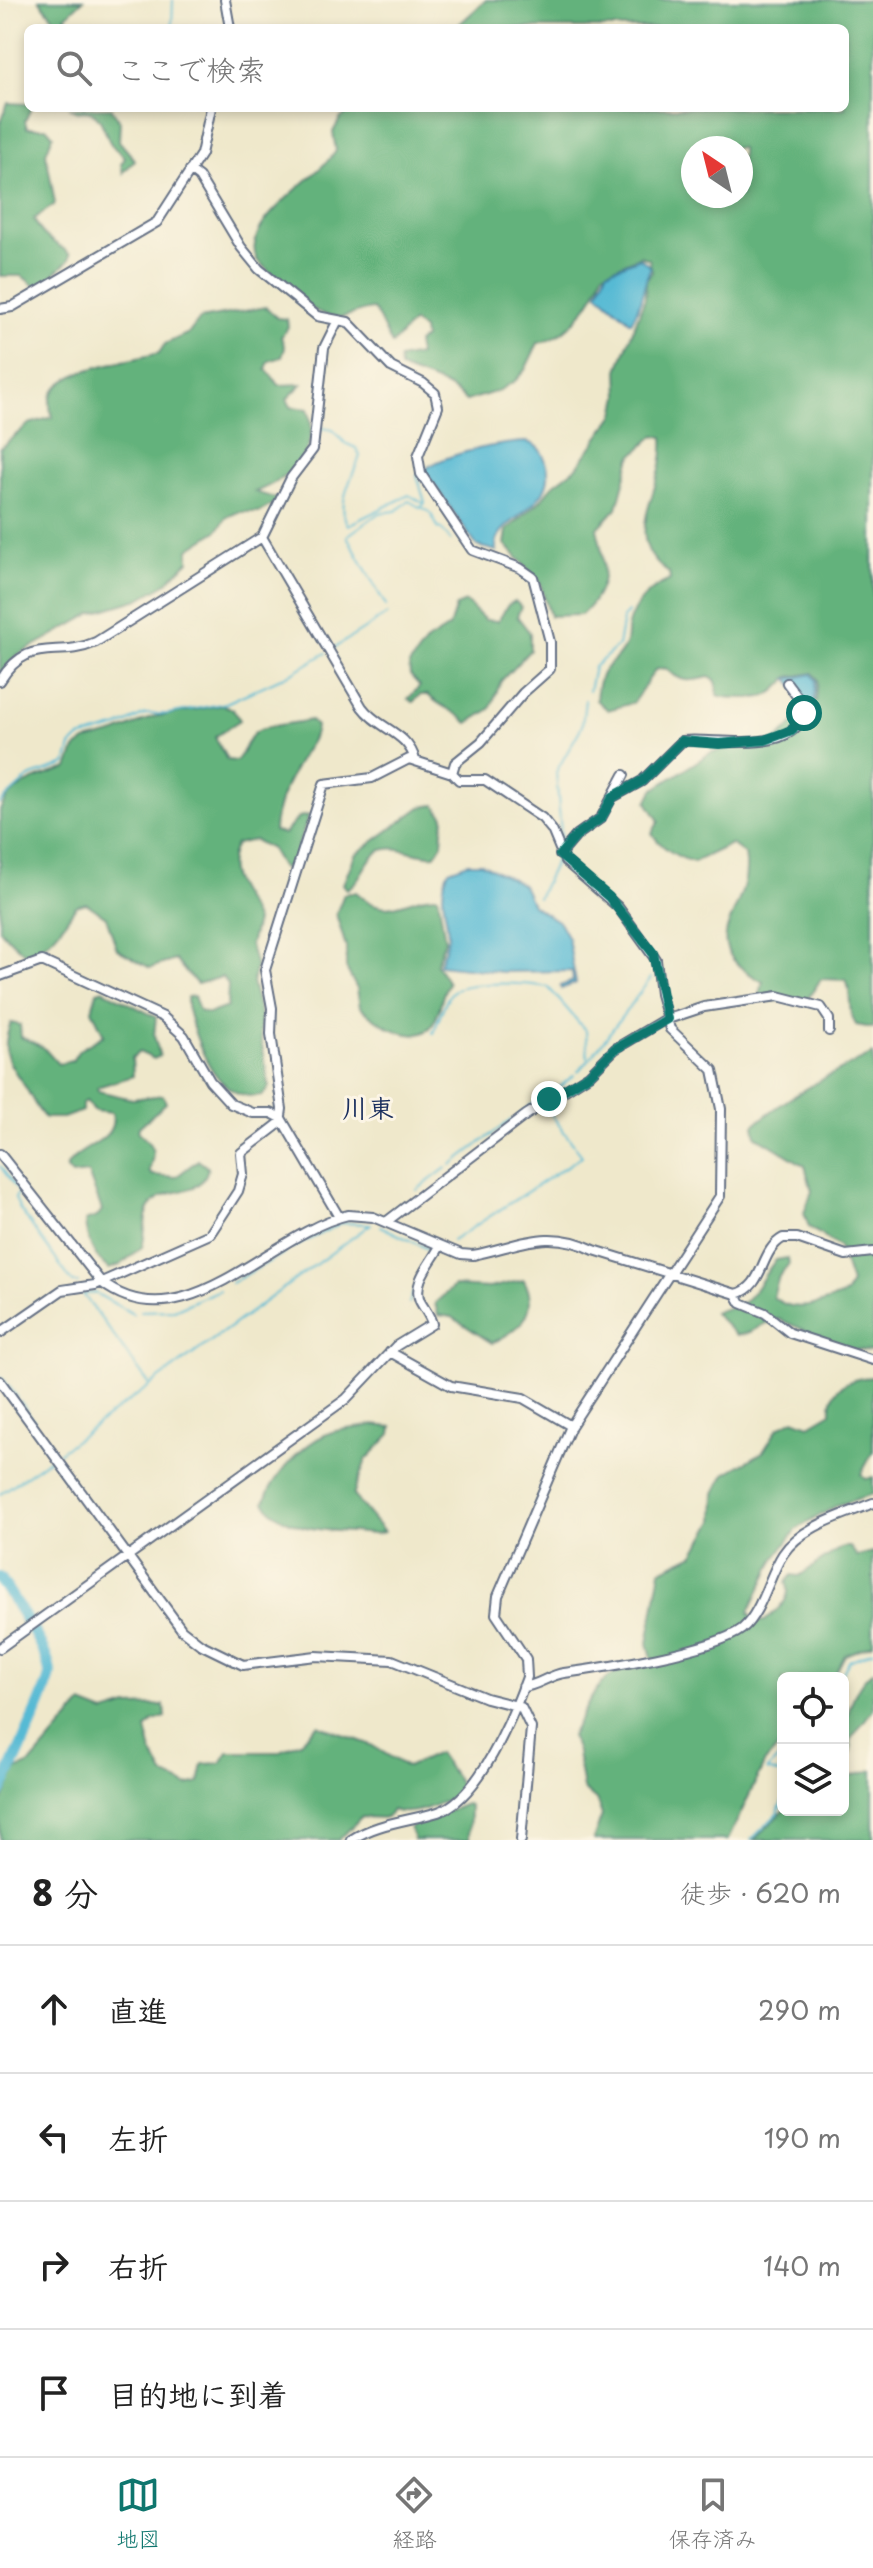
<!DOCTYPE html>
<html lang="ja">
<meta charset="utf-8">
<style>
:root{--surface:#fff;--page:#f2f2f2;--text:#222;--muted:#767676;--line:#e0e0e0;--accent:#0f766e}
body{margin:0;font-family:"Playpen Sans","Klee One",sans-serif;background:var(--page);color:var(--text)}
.controls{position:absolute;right:24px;bottom:24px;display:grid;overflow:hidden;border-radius:12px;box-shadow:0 4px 12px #0003}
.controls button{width:72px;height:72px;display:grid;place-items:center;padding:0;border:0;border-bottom:2px solid var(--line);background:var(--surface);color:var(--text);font:40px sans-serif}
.compass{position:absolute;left:681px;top:136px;width:72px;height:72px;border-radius:50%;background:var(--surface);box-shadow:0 4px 12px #0003;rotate:325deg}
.stop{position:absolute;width:24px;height:24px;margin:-18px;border:6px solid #0f766e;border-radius:50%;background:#fff}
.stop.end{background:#0f766e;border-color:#fff;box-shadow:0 2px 8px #0008}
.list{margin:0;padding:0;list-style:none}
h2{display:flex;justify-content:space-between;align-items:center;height:104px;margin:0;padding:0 32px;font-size:34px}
h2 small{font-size:26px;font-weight:400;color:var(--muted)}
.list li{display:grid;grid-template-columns:52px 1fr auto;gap:24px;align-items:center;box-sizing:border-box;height:128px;padding:0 32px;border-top:2px solid var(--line)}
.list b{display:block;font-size:30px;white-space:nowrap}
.list em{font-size:26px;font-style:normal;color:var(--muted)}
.icon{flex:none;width:44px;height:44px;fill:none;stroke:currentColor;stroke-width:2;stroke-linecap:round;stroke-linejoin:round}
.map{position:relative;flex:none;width:873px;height:1840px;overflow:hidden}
.search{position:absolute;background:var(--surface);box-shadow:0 4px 12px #0003;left:24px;right:24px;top:24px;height:88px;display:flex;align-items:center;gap:20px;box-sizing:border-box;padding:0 28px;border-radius:12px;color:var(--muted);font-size:30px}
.sheet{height:616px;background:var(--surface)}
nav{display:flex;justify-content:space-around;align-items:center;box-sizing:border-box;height:112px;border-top:2px solid var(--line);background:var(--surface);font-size:22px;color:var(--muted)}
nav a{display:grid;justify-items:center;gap:4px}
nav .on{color:var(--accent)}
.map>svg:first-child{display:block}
.forest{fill:#64b27b;stroke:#40706c;stroke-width:2;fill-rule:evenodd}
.water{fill:#56bad4;stroke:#387499;stroke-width:2}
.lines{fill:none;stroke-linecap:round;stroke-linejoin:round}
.stream{stroke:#56bad4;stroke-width:2}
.river{stroke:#56bad4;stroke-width:12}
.minor-casing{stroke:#657084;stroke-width:12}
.minor{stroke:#fff;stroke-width:8}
.route{stroke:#0f766e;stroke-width:10}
.labels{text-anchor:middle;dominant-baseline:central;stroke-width:6;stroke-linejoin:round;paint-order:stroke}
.neighbourhood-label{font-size:26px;font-weight:bold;fill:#1b2f5e;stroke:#fcf5e5}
</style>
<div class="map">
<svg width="873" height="1840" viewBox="0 0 873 1840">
<rect width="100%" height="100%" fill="#fcf5e5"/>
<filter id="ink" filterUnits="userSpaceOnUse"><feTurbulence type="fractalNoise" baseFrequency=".0125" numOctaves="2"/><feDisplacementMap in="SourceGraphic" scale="16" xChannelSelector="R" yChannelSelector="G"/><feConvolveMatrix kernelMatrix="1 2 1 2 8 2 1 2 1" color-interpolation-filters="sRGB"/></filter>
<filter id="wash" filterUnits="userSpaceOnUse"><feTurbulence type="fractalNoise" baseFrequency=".006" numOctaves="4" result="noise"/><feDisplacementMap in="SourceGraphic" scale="32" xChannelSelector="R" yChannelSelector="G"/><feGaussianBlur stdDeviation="1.8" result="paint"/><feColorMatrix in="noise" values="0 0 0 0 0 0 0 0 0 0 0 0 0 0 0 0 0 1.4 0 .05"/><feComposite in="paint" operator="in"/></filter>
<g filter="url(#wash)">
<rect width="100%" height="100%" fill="#efe8cb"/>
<path class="forest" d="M39,0H83L65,17L76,28H62Z
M486,0H873V1028L856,1025C846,1009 853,994 846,980L821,979L805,1003L766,1000L760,995L763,982C684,939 756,915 745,854L731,844L694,862C678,858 660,847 652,833L659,821L647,802L653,790L712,752L776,741L816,701L818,680L813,673L789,677C774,694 768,699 744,698C734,697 727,699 718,695L716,681L709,677C689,682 681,683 665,668L655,670L633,703L608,710L596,700C599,658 614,670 625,645C628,639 626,631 628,625C633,604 651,588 670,580L669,573C615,537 668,488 663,437L655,435L631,457L617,508L597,529C606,564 610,589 581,615L550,616L540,583L505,544L507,530L540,501L552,486L577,467L615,414L619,396L618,370L645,298L646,279L652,272L649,259L640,256L603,273C596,300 567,339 538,343L525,370L515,381L498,391L466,401C448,382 424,379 400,368L399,359L419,355L417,343L424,338L423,330L413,322L392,344C384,332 382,321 373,309C361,310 353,315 342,317C311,320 278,279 257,260C239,221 318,179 336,151L333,132L340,119L355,108H845V28H455ZM693,148H741V196H693Z
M8,103L28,104L31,108L25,121L27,128H47L53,135L46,153L55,204L34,219C43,240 55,241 70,254L69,260L41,286L36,287L22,276H0V124Z
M71,108H111L120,121L119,141L135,160L123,173L121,164L125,158C121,152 115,150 111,144C101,128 103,107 77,112Z
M266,307L277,318L287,319L288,327L281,337L285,348L282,357L269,361L266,369L279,385L302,384L287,399L291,407L308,409C322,452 290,478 255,492L281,500L259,512H238L227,517L217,531L189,549V561L164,585L139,599L93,613L16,656L0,675V448L29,424L53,417C31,369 130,362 159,353L165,344L189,333L200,319Z
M515,601L521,607L517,616L530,633V650L501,681L490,709L468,723C455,710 441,708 428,695H420L413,702L408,699L420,686L410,675L409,665L427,641L449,627L456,606L466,602L485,620L498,621L508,605Z
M223,705L233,709L240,720L215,737L227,760L236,761C245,752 246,742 254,733C260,725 297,724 310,720L316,726C315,739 309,744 303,754C290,775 274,808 274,831L284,834L299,817L309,815L291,867L282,868L271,849L254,840L236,844C219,878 245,894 256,921L250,945L256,967L252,982L261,1018L260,1034L269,1087L263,1095C216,1105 196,1042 187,1006V997L194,996L199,1011L208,1014L227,1007L228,985L222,977L197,984L175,960L150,968L117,949L106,917L86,903L76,906C63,926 49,948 25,954L0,930C0,909 0,823 0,810C11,783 44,776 68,768L75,749L86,741L116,733L153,717Z
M435,805L444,816L442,844L435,855C417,857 400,844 382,850C365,857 363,880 347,889L343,884L355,855L421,807Z
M356,892C390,924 406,894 438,896L445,940L436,964L448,983C441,995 441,1008 435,1020C420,1052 378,1023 360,1007L357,989L346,968V947L336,914L344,894Z
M103,990L156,1017L154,1036L160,1056L154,1059L139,1052L132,1058L133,1076L97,1087L98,1091L132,1099L163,1095L166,1103L139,1127L138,1132C154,1146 156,1151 149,1171L152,1175L176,1177L198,1160L208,1168C201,1199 168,1185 152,1204C142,1216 147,1232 142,1247L120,1265L109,1269C94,1258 86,1239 85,1221L97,1217L102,1210L88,1173L72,1175L66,1168C77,1145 119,1143 112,1113L95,1111L86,1101L82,1103V1111L63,1118H45C35,1108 32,1097 24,1085C7,1062 0,1050 11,1023L20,1025L21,1037L43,1047L58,1064L72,1061L79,1050L104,1035L92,1010L97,992Z
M873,1054V1351L850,1349L778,1319C761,1321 753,1336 736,1335L714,1313C724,1307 736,1308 744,1302C758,1291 764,1273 776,1260L788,1258L789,1264L779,1276L773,1297C795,1316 823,1303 846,1294L851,1283L839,1247L809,1227L804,1213L812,1191L805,1166L756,1136L754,1125C792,1093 828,1076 873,1054Z
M524,1280C541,1312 519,1330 492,1343L452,1317L438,1315L435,1303L454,1286L489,1288Z
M873,1377V1452L861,1474L866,1479L873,1477V1494L838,1505L797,1529L774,1560L749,1612L754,1621H765C776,1610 794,1600 786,1582L792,1575L799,1576L842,1547H850L857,1556L873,1552V1644L845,1655L833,1678H783V1742L765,1762L728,1840H593L602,1815L596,1800L583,1789L577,1752L571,1736C582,1716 595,1682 616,1672C628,1666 645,1670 653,1662L648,1643L661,1570L694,1554L714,1521L715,1493L725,1474L763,1452L778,1428L794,1419L809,1425L831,1412C829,1386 850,1378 873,1377Z
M371,1425L392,1427L391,1434L366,1460L353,1495L384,1532L373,1534C336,1529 288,1535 264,1502C274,1476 301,1445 327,1434C340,1428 357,1429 371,1425Z
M873,1671V1709L851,1739L852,1751L848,1758L843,1757C843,1729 849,1689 873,1671Z
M82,1704L105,1713L128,1706L164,1705L165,1717L154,1721L146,1729L152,1752L164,1775L187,1786L199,1783L203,1764L221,1763L228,1752H279L300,1742L318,1725L371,1745L407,1767L438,1753L460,1784L461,1791C445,1803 411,1818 392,1810L387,1818L361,1817L339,1840H0V1806L16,1770L30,1764Z
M873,1770V1840H754L784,1810H843V1779Z
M466,1804L470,1807L469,1840H414L410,1827Z"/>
<path class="water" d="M640,258L651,267C642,285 643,304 631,322L598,293L607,271Z
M527,442C537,445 541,450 545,459C565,508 487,519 497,551L477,546L424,470C446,453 500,443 527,442Z
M812,674L816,680L814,700L809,704L788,679Z
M468,863H481L523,885L532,905L559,922L568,938L576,983L561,989L560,986L573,981L572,971L502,972L439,965C441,955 448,947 448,934C447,911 437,894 449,870Z"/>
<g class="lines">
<path class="stream" d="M172,28L173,0
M318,432L323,428L333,430L345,443
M347,444L356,448L360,456C353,476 335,505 348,525L409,495L423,503
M423,508L430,512
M431,514L439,529
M441,528L451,541
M386,606L347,536L379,513L396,511L409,501L421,508L425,503L417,475
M331,650L388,614
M589,691L594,667L618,646L623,618L628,612
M0,803L29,777L66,764L71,746L79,738L119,727L145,714H168L226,703L292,673L326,653
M562,846L556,772L582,726L585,700
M538,898L557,858
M433,1033C439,1021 443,1003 451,993C461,979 530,984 548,987L586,1031L588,1061L578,1071
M590,1059L651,978
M550,1095L574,1075
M517,1116L542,1097
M451,1165L511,1120
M0,1166L19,1192L15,1198L19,1208L73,1283H78
M417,1190L446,1168
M380,1226L432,1251L422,1267
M452,1241L582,1156L545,1106
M291,1249L341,1223L370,1224
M231,1283L285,1253
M409,1303L414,1290
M141,1311L174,1310L219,1290
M133,1314L95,1293L83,1294L149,1384
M1,1376L17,1397
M20,1401L34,1421
M58,1453L371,1224
M0,1494L50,1459
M840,1678L849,1661L873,1651
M783,1754L767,1770L783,1775
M751,1840L777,1814L783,1800"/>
<path class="river" d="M0,1578C14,1603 46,1644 50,1672C52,1682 8,1776 0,1792"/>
</g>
</g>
<g filter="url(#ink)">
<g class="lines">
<defs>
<path id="minor" d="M225,0L230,28
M190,170L199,177L241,247L259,269L317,316L348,322L391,367L423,383L435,393L438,407L418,456L421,474L472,550L520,568L533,577L550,642V669L523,693L481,742L455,763L452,773
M0,309L12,307L157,222L201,154L211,108
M262,537L362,707C378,729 408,732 415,760
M0,681C29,634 56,660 96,642L262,537L291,478L313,449L324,348L337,322
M613,797L642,781L682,741C716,737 799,758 805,707L787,683
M560,855L577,835L601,818L624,775
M0,976L42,961L163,1017L184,1036L210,1081L231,1104L253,1113H271L281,1118L339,1217
M0,1154L101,1282C184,1346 269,1233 348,1215L373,1217L461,1254L473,1255C519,1246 547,1227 594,1250L736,1294C765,1287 759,1251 783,1238H797L846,1255L873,1252
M386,1222L526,1115L589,1075L615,1049L662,1021L704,1007L778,996L821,1007L829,1019V1031
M736,1294L741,1303L765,1313L790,1333L873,1360
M0,1333L62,1290L95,1285L210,1234L238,1191L243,1174L241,1153L280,1123L282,1109L271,1034L272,1008L265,970L324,784L372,778L409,759L452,773L459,780H485L542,818L552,830L565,861L618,907L656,960L660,994L670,1029L713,1070L721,1109L720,1196L571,1426L498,1596L496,1614L526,1659L527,1677C513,1716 479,1799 438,1812C409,1821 376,1823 351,1840
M390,1352L451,1386L523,1398L571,1426
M0,1381L182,1630L200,1644L243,1665L316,1656L392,1660L486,1698L521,1707L531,1728L521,1840
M0,1648L346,1399L396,1346L432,1324C430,1315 424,1309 420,1301C412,1281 432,1262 440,1246
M523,1687C538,1686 549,1675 564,1673C602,1668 713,1651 742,1629C762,1612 769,1575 783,1554C801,1526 844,1515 873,1503"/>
</defs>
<use href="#minor" class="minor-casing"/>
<use href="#minor" class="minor"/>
</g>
</g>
<g class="lines" filter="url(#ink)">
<path class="route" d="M549,1099L589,1075L615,1049L667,1019L653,953L609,897L560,855L577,835L601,818L613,797L642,781L682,741L719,744L765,740L792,730L804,713"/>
</g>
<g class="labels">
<g class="neighbourhood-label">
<text x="368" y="1107">川東</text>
</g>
</g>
</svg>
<div class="controls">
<button><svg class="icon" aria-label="locate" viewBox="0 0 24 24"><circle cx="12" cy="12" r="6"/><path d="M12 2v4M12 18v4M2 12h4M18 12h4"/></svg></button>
<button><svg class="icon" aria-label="layers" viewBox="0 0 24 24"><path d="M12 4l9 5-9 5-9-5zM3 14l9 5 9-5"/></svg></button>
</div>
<svg class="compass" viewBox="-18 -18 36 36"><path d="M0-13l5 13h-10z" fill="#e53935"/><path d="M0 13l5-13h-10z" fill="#767676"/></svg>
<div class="stop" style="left:804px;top:713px"></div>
<div class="stop end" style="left:549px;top:1099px"></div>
<div class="search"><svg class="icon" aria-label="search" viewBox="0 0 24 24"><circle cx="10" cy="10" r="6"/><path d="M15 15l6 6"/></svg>ここで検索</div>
</div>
<section class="sheet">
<h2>8 分<small>徒歩 · 620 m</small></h2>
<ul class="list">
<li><svg class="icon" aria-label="ahead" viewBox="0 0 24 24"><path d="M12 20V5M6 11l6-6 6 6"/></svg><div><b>直進</b></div><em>290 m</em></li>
<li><svg class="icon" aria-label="left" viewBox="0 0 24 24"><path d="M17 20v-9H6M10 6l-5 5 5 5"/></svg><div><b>左折</b></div><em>190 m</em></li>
<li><svg class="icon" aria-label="right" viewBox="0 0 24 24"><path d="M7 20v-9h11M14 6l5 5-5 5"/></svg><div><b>右折</b></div><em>140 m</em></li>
<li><svg class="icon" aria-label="arrive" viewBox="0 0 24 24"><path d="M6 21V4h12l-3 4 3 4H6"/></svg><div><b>目的地に到着</b></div></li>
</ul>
</section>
<nav>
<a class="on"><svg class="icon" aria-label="map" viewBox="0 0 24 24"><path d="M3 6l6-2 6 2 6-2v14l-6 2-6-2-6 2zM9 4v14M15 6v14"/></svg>地図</a>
<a><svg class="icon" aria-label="directions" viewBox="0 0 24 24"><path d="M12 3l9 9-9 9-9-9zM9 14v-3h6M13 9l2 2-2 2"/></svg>経路</a>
<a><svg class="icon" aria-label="saved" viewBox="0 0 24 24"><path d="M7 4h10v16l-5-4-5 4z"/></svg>保存済み</a>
</nav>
